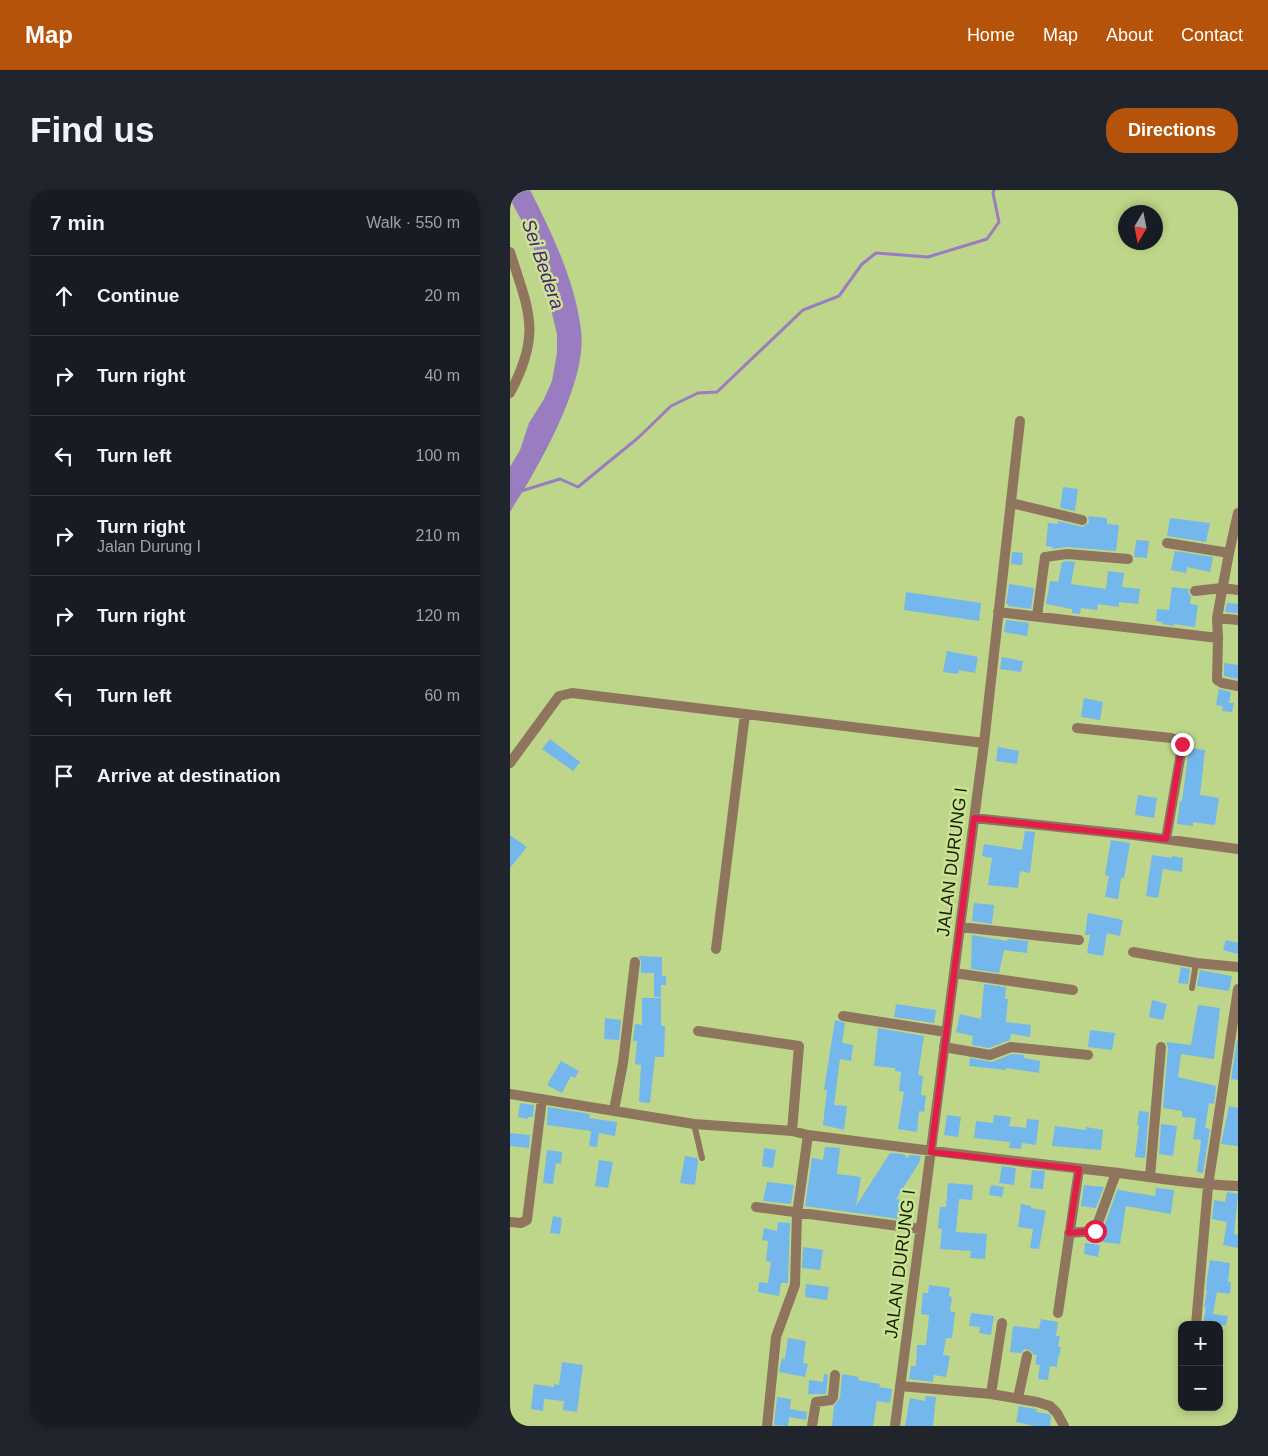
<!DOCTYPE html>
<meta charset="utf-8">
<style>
:root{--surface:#171b24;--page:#20242c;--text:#f1f3f6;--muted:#9ea1a6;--line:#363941;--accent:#b45309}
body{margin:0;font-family:Helvetica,sans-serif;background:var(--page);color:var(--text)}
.controls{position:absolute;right:15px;bottom:15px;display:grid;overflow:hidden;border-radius:10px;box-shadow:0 2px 8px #0003}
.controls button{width:45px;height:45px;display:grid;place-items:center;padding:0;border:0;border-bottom:1px solid var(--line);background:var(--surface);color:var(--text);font:25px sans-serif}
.compass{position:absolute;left:608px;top:15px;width:45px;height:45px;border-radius:50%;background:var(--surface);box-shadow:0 2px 8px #0003;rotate:190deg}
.stop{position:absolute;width:15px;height:15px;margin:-11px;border:4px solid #e11d48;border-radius:50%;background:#fff}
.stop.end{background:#e11d48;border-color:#fff;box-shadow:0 1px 5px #0008}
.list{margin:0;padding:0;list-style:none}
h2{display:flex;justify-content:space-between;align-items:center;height:65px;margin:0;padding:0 20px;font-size:21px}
h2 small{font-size:16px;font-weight:400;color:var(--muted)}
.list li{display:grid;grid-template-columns:32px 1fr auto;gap:15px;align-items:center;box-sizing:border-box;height:80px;padding:0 20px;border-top:1px solid var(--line)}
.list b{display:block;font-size:19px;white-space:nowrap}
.list p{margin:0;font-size:16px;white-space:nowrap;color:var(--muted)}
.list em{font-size:16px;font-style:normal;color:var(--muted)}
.icon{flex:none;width:28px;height:28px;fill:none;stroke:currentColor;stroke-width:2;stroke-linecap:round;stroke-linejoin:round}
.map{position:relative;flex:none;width:728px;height:1236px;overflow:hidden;border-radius:20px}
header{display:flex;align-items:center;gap:30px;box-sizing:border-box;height:70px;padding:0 25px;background:var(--accent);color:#fff}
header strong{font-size:24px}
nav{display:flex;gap:28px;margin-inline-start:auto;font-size:18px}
.intro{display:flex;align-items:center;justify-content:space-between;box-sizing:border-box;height:120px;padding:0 30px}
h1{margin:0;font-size:35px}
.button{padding:12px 22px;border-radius:20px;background:var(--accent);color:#fff;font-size:18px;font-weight:700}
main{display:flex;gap:30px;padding:0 30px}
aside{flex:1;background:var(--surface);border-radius:20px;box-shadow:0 2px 8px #0003}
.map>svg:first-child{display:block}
.water{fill:#997dc0}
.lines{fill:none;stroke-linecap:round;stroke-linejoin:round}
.stream{stroke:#997dc0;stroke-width:3}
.building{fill:#73b7ec}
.lane{stroke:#8f755e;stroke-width:6}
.street{stroke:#8f755e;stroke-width:10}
.route{stroke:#e11d48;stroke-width:6}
.labels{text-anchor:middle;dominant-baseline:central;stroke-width:5;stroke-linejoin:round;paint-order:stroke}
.street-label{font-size:18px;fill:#192103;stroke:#cbe396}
.water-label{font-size:19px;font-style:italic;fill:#4b2374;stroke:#cbe396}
</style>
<header>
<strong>Map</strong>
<nav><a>Home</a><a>Map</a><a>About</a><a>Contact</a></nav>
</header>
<div class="intro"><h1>Find us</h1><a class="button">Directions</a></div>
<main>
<aside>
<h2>7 min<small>Walk · 550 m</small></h2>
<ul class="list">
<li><svg class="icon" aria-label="ahead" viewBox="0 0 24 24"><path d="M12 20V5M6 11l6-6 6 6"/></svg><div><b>Continue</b></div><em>20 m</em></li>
<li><svg class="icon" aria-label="right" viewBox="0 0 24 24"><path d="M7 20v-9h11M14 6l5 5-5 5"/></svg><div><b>Turn right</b></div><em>40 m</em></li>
<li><svg class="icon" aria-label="left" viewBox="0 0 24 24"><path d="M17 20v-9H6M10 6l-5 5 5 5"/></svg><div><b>Turn left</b></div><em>100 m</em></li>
<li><svg class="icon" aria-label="right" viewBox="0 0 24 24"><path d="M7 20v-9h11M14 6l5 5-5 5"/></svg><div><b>Turn right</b><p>Jalan Durung I</p></div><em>210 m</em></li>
<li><svg class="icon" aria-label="right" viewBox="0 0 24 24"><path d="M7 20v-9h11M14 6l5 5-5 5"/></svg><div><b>Turn right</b></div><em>120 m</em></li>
<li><svg class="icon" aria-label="left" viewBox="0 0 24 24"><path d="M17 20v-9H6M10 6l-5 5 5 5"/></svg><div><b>Turn left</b></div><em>60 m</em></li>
<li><svg class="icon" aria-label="arrive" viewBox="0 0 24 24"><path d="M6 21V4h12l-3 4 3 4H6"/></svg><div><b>Arrive at destination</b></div></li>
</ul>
</aside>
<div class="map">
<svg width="728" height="1236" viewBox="0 0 728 1236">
<rect width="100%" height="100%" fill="#bed689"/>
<path class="water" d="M0,0H20C42,43 65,91 71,140C78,192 28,278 0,322V277L10,260L19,233L34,209L42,191L47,163V144L29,71L13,33L1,11Z"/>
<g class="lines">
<path class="stream" d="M11,301L50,289L68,297L129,247L161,216L188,203L207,202L293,120L329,106L352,74L366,63L418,67L477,49L489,32L483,3L484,0"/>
</g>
<path class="building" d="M553,297L568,299L565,321L550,318Z
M578,326L597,328V334L609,335L606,361L557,357L542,359L543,357L536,356L538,333L548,334V331L573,337L579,332Z
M660,328L700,333L696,352L657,346Z
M626,350L639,351L637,368L624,367Z
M665,361L703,367L700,382L677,377L676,383L661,380Z
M502,362L513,363L512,375L501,374Z
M557,371L565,372L561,394L596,399L598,381L614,383L612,397L630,399L628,414L609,412V417L588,414L587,420L571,418L570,424L562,423V419L536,414L540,391L548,392L552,372Z
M499,394L524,398L521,419L498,416V414H496Z
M662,397L679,399L678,402L681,407L680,414L688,415L685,437L664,434V436L652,434V432L646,431L647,419L659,420Z
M396,402L471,413L469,431L394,420Z
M717,413L728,414V423L715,422Z
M496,430L519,433L517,446L494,442Z
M437,461L468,467L465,483L449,480L448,484L433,482Z
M492,467L513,471L511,482L490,479Z
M714,473L728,475V489L714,486Z
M709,499L721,502L719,513H724L722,522L712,521L713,516L706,515Z
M574,508L593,512L590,530L571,527Z
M40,549L70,572L63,581L32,559Z
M488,557L509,561L507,574L486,571Z
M679,558L695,560L690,605L709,608L705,635L683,632V636L667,634L670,611H672Z
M628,605L647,608L644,628L625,625Z
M515,641L525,642L520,683L510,681L508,698L478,695L482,668L472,666L474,654L512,660Z
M0,645L17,657L0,678Z
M601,650L620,653L614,688H611L608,709L595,707L599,686L595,685Z
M642,665L662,668V666L673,668L672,682L653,679L648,708L636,706Z
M464,713L484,715L482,734L462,731Z
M578,723L613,730L610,746L597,743L593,766L577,763L580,745H575Z
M462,745L497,751L498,749L518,751L517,763L494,760L489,783L461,779Z
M716,750L728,753V764L713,760Z
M128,766L152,767V786H156V795H151V807H144V783H131V770Z
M671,777L680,779L678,794L668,793Z
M690,780L722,786L719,801L687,796Z
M474,794L496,797L495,809H498L496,832L521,835L520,847L501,844L500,850L479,858L462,855L463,846L446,842L450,824L471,829Z
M132,808H151V836H155L154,867H145L140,913L129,912L131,875L125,874L127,851H123L125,834L132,835Z
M642,810L657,814L653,830L639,827Z
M386,814L426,820L424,833L384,827Z
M688,815L710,818L704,869L671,864L668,887L706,896L704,914L699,913L695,938L700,939L693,983L687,982L691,950L683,949L686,928L672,927V921L653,918L658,858L656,852L681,855Z
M95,828L111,830L109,850L94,849Z
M325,830L335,833L332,853L343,855L341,871L330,869L324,915L337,916L334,940L313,935L317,900H314Z
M368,838L414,846L408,885L413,886L411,905L416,906L414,922L409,921L407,942L388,939L394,902L389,901L391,882L385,881V878L364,876Z
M580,840L605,843L602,860L578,857Z
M727,850H728V890L721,889Z
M502,864L514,865V868L530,871L529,883L496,878V880L459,876L460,868L482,872Z
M51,871L69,881L65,888L61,886L52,903L37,895Z
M10,913L24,915L23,927H18V929L8,927Z
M719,916L728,918V956L711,954Z
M38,917L80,924L79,928L107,932L105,946L89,943L87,957L79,956L81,941L37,935Z
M629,921L639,922L635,968L625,967L629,935H627Z
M437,925L451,927L448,947L434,945Z
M484,925L501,927L499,936L516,938L517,929L529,930L526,955L512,953L511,959L499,958L500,952L464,948L466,931L483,933Z
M651,934L667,936L663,966L649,964Z
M545,936L576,940V937L593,940L591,960L542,956Z
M0,943L20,945L19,958L0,956Z
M315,957L330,958L327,984L351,987L346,1016L380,963L393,964L398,968L399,965L411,966L409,973L386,1009L392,1010L389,1029L295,1016L302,968L313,970Z
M254,958L266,960L263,978L252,976Z
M37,960L52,962L51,974L46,973L43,994L33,993Z
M175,966L187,968L188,971L185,995L170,993Z
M89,970L103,972L98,998L85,996Z
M492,976L506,978L504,995L489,993Z
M522,980L535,981L533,999L520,998Z
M257,992L284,995L281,1014L253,1011Z
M438,993L463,995L462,1010L449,1009L446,1042L477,1044L475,1069L460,1068L461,1061L430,1059L432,1039L428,1038L430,1017H436Z
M481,995L494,997L492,1007L479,1005Z
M574,995L594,997L586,1018L571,1016Z
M608,998L609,1000L645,1006L646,998L664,1000L661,1024L616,1016L610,1054L591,1052L593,1039Z
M717,1002L728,1004L724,1044L728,1045V1058L713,1055L717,1032L702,1029L704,1010L715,1012Z
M511,1014L521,1016V1018L536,1021L529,1059L520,1058L523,1039L508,1037Z
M43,1026L52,1028L50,1044L40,1043Z
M268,1032L280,1033L278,1093H271L269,1106L248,1102L249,1092L258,1093L261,1072L256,1071L258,1051L252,1050L254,1038L267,1041Z
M575,1053L590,1055L588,1067L574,1064Z
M293,1057L313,1060L310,1080L292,1078Z
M700,1070L720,1073L718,1092H721L720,1104L707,1102L703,1124L718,1126L716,1135H693L696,1117H694L697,1101L696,1100L697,1089Z
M296,1094L319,1097L317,1110L295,1107Z
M419,1095L440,1098L439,1106L442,1107L440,1121L445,1122L442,1148H436L433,1165L440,1166L436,1187L424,1185L423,1192L399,1189L401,1176H406L407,1155H416L419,1125L411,1124L413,1103H418Z
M461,1123L484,1126L481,1145L469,1143L470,1137L459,1136Z
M531,1129L548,1132L546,1146H550L548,1157H551L549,1167L548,1166L547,1177L540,1176L538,1190L528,1189L530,1175L525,1174L527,1165H524L521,1161L515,1159L511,1163L500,1162L503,1136L529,1139Z
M278,1148L296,1151L293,1173L298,1174L295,1187L269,1182L272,1168L275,1169Z
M52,1172L73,1175L67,1222L53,1220L54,1211L34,1209L33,1221L21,1219L24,1194L44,1197V1194L49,1195Z
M314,1184L318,1185L316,1204H298L299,1190L313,1192Z
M332,1184L349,1187L348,1190L370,1194L369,1197L382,1199L380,1213L367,1211L363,1236H322L324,1216L330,1208Z
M416,1206L426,1207L423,1236H395L400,1208L415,1211Z
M267,1207L281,1209L280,1219L297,1222L296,1230L279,1227L278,1236L264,1235Z
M509,1216L525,1219H527L526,1222L539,1224L541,1227L540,1236H524L506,1232Z"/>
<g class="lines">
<path class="lane" d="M682,798L686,773
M184,934L192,968"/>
<path class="street" d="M0,62C19,122 32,143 0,203
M501,313L572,330
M728,323L719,363L707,428L708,448L707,490L712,493L728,496
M657,353L719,363
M685,401L712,398L728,400
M488,422L708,448
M527,426L535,367L557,364L618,369
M707,428L728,430
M567,538L661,548L671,551L672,557L656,649
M0,573L49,506L62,503L474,553
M464,628L624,645L728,659
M450,737L569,750
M206,759L235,524
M623,762L686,773L728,777
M444,783L563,800
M333,826L436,842
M188,841L289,856L282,941
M434,857L480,865L501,857L578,865
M0,904L184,934L282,941L298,945C396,958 494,970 592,981C637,986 682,995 728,996
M104,920L113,873L125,772
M640,987L651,857
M246,1017L411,1039
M0,1032L11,1033L17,1030L32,909
M559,1043L585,1041L606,983
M548,1123L569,979
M686,1135L698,996L728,799
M390,1196L481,1204L527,1212L540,1216L547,1223L554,1236
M481,1204L492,1133
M508,1208L517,1166
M257,1236L266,1147L285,1095L287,1024L298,945
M302,1236L306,1212L321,1210L323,1207L325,1185
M385,1236L474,553L510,231"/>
</g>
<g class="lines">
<path class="route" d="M585,1041L559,1043L569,979L421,962L464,628L656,649L672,554"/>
</g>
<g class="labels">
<g class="street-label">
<text transform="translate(442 672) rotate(-83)">JALAN DURUNG I</text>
<text transform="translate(390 1074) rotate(-83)">JALAN DURUNG I</text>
</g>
<g class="water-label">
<text transform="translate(33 74) rotate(71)">Sei Bedera</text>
</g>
</g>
</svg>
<div class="controls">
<button>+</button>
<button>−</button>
</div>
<svg class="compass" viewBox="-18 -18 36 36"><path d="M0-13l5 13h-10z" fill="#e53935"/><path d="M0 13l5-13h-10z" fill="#9ea1a6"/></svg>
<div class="stop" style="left:585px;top:1041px"></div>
<div class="stop end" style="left:672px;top:554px"></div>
</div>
</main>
